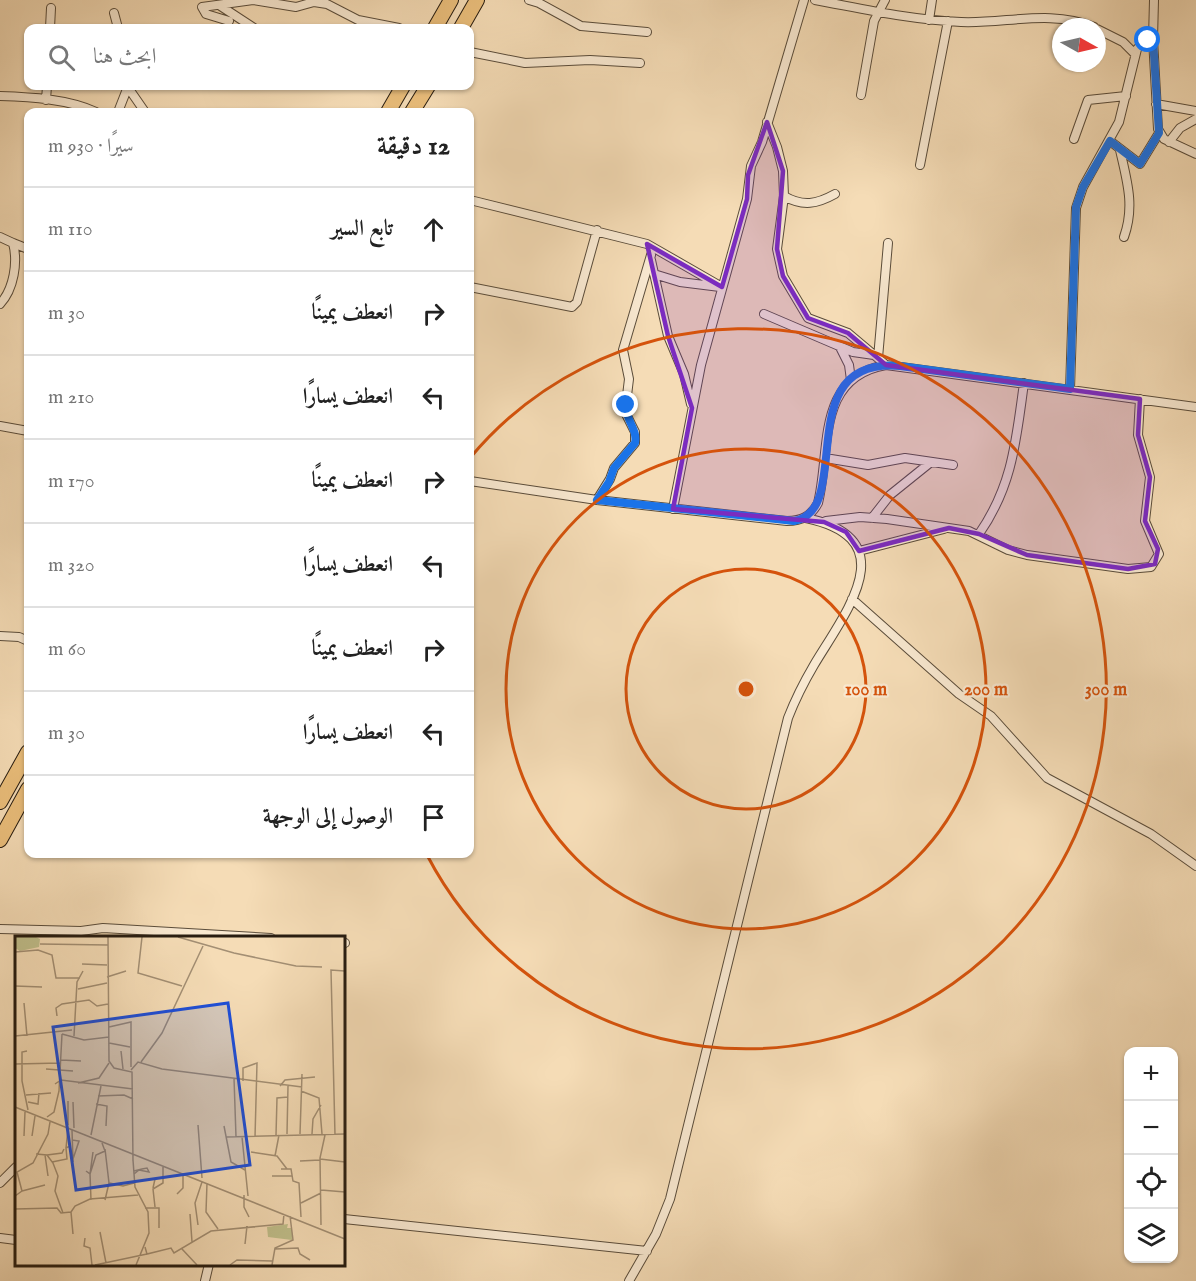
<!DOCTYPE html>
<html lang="ar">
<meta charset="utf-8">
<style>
:root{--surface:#fff;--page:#f6f6f6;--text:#222;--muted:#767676;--line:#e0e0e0}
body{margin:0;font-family:"IM FELL English",Amiri,serif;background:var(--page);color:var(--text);direction:rtl}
.controls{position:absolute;right:18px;bottom:18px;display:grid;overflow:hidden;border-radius:12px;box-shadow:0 2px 4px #0004}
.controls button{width:54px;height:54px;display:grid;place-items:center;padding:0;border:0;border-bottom:2px solid var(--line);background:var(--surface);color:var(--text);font:30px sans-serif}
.compass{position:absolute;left:1052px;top:18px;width:54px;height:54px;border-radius:50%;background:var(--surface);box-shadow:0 2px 4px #0004;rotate:98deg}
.stop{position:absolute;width:18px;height:18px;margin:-14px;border:4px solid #1a73e8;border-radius:50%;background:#fff}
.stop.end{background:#1a73e8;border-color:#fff;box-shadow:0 2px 6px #0008}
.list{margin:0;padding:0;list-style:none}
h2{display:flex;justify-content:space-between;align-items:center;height:78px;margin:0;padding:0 24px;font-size:26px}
h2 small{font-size:20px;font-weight:400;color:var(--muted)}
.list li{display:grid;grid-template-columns:39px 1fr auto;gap:18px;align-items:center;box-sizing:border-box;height:84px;padding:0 24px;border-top:2px solid var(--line)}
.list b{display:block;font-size:22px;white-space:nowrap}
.list em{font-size:20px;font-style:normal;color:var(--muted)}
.icon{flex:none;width:33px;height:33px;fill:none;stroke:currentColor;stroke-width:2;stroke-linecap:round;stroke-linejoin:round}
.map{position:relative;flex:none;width:1196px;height:1281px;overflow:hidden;direction:ltr}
.search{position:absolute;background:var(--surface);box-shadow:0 2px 4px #0004;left:24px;top:24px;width:450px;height:66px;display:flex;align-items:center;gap:15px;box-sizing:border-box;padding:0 21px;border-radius:12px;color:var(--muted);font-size:22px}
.panel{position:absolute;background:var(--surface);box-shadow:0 2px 4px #0004;left:24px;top:108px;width:450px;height:750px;border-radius:12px;direction:rtl}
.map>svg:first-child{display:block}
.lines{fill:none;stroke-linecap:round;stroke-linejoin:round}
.street-casing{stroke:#5a4c3a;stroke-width:10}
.highway-casing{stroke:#271c10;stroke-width:16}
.street{stroke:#f8e8d0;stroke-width:8}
.highway{stroke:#eabe7b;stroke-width:14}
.route{stroke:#1a73e8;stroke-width:8}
.marked{fill:#7b2cbf;fill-opacity:0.2;stroke:#7b2cbf;stroke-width:4.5;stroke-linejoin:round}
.ring{fill:none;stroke:#d5530c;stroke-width:3}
.inset-road{fill:none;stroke:#a38f74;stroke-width:1.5}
.view{fill:#1d4ed8;fill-opacity:0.15;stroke:#1d4ed8;stroke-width:3}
.inset-edge{fill:none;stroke:#271c10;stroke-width:3}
.centre{fill:#d5530c;stroke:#f8e8d0;stroke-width:3}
.ring-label{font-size:18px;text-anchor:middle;font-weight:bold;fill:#d5530c;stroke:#f8e8d0;stroke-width:4.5;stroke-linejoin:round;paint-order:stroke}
</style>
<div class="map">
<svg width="1196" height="1281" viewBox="0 0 1196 1281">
<rect width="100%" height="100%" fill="#f5dcb6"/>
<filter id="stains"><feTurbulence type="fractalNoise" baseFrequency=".00333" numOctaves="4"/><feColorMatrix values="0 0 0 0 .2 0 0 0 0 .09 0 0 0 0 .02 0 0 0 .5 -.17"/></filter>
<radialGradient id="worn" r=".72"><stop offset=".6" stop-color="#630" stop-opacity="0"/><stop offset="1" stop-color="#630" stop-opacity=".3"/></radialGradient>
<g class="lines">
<defs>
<path id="street" d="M529,0L539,3L581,26L647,32
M815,0C864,9 912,20 961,22C1006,24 1050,9 1094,27
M1154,0L1153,39L1158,129L1164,139L1196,154
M219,5L254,28
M114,13L118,28
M929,20L932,0
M229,21L206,14L202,7L253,0L296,7L314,2L327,4L358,20L399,28
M50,28L51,8
M1097,29L1123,42L1135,54
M470,52L525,63L590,60L640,63
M127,86L145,112
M861,95L874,21L885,0
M0,96C31,97 68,99 96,112
M46,100L47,86
M1156,104L1196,111
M118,112L127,89
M767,122L777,147L783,171L784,196L777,249L783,276L808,318L848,333L886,365
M1074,139L1088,100L1126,96
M1110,141L1140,164L1159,133
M1169,142L1180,128L1196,119
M1120,150C1127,181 1135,206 1124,237
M920,165L948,21
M784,196C803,207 817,204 835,194
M470,200L647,244L722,287
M0,237L13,243C18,262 14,289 0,304
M13,243L28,249
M651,260L668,336L684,374L691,404
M654,274L680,282L720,287
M470,287L572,307L577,302L597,230
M764,314L853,352L874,355
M840,347L849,365L851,380
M878,358L888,243
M1070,389L1076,208L1083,187L1119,122L1137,49L1144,42L1153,39
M0,426L28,431
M825,458L868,465L905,458L953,465
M470,481L597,500L787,521C802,521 811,516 818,503C831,451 815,377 886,365L1196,407
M597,500L610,479L614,468L635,443V432L625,412L629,379L623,350L651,255
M673,509L701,365L747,199L751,166L762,142L804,0
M872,518L890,495L931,462
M826,521L860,517L887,519L969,531L1008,550L1027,555L1128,569L1151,567L1159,554L1145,521L1150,477L1138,435L1140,399
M979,534C1013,485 1016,440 1024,383
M859,551L944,529
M852,599L959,694L991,716L1047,778L1151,834L1196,866
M0,636L19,637L28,641
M0,929L81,931L103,928L271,938
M344,943H345
M0,1183L16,1167
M344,1219L647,1251
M0,1238L16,1240
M205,1281L209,1264
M629,1281L656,1234L670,1199L788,718C795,700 804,682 814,665C847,610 905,539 806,518"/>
<path id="highway" d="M435,28L451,0
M461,28L477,0
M388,112L403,86
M412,112L428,86
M0,802L28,752
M0,840L28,789"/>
</defs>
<use href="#street" class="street-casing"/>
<use href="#highway" class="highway-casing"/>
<use href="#street" class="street"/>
<use href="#highway" class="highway"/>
</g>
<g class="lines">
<path class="route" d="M626,405C625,420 638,429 635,443L614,468L609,482L597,500L794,521C856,511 788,356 900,366L1070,389L1076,207L1083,187L1110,141L1140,164L1159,133L1153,39L1148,40"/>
</g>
<path class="marked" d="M767,122L783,171L777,249L783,276L808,318L848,333L886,365L1140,399L1138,435L1150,477L1145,521L1158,549L1155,564L1128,569L1027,555L979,534L949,528L859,551L846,532L824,522L673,509L692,408L668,336L647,244L722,287L747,199L748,175Z"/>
<g class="ring">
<circle cx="746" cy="689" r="120"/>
<circle cx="746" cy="689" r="240"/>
<path d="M470 458A360 360 0 1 1 427 855"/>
</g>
<g transform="translate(15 936)">
<rect width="330" height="330" fill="#f5dcb6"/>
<path d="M0,1H21L25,3L24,11L5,15L0,12ZM273,288L272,292H277V304L253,301L252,291Z" fill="#c0bf8b"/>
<path class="inset-road" d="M93,1L94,125L99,132L117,136L118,225M127,1L123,37L167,50M163,1L219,17L281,30L307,31M25,8L93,9M0,16L23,14L37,19L41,42H65M67,28L92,29M92,41L111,35M0,50L27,51M63,53L92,47M9,67L12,100M42,80L41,72L47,68L74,64L82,70L93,68M94,91L116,86V131M47,98L69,104L94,101M0,100L57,94M59,100L62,46L68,35M94,107L115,111M12,115L7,116V145L13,174M106,115L108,133M46,124L66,125M126,126L147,97L188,10M0,128L46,127M31,133L58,135M116,134L123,126L147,133L287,151M219,142L221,201M228,145V132L242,127L240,201M63,147L84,142L94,127M40,148L46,144L118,153M265,150L270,144L300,141M286,155L304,162L307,198M11,159L36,157M83,160L109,159L118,163M13,166L23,168L24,157M58,166L59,192M81,168L92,170L91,190M0,171L330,303M32,181L39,176L44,155L47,98M53,189V165M183,189L187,242M209,190L216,226L230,234M57,194L58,226M272,198L273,150M285,198L287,138M297,198L298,183L306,169M76,199L86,150M261,199L262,162L273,161M320,199L316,34L330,35M9,200L10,176M17,200L20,180M211,201L330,198M227,201L233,260M57,204L64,205L58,223M51,212L53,193M90,213L94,247M78,216L75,238L81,219L90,215L87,207M236,216L262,220L272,233M21,218L32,219L38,227L43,240L40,255L48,277M30,219L33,240M32,219L47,217L49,213M260,220L264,199M305,223L330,226M118,224L120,251L133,276L134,297L121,329M285,225L305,224M37,226L52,223L51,212L55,210M266,233H276L278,245L284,247L286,281M71,235L75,238L76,264M119,235L127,233L132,232L134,236L124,234L119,238M257,240H277M192,247L191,276L203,293M138,252L140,243L138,252M306,254L330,256M7,255L30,249M162,258L168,252V238M229,259V271L234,281M0,260L7,255L2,236L18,227L33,198L35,186M90,264L94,247L108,250L119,247M286,267L306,257M140,271L138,253L148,247V231M130,272H144V292M0,273L42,272L46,277L56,276M175,278L177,306M183,289L180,267L187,246M306,289L305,222L310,199M85,296L91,327M58,298L56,276L60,270L75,263L123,259M70,302L69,310L75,312L77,329M230,308L232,290M130,311L132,318L156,312L159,317L196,295L268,288L269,278M167,313L182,329M260,313L283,312L285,318L295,324M80,329L132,318M215,329L222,324L257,325M257,329L260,312L278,304L275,280"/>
<path class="view" d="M213,67L235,229L61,254L38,91Z"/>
<rect width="330" height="330" class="inset-edge"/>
</g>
<circle cx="746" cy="689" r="9" class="centre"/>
<g class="ring-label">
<text x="866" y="695">100 m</text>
<text x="986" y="695">200 m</text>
<text x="1106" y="695">300 m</text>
</g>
<rect width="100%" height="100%" filter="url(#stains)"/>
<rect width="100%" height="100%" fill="url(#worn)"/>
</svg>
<div class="controls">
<button>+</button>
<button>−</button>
<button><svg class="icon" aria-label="locate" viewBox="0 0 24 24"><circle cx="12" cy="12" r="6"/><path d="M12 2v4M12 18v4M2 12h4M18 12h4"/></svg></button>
<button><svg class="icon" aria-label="layers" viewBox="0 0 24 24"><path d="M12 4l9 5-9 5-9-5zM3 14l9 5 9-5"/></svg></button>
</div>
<svg class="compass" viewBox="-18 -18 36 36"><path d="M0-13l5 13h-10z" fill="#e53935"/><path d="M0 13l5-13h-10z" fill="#767676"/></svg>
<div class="stop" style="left:1148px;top:40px"></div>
<div class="stop end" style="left:626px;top:405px"></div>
<div class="search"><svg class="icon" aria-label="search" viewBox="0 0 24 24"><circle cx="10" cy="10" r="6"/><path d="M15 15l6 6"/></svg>ابحث هنا</div>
<section class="panel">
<h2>12 دقيقة<small>سيرًا · 930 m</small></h2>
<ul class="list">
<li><svg class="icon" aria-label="ahead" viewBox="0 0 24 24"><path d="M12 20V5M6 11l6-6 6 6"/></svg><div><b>تابع السير</b></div><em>110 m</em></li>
<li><svg class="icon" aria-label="right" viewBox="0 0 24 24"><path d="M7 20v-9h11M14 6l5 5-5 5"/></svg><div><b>انعطف يمينًا</b></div><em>30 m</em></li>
<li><svg class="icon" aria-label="left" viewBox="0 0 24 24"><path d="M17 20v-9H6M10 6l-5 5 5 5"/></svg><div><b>انعطف يسارًا</b></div><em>210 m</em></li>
<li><svg class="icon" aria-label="right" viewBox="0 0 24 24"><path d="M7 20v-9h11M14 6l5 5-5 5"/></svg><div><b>انعطف يمينًا</b></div><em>170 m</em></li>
<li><svg class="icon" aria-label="left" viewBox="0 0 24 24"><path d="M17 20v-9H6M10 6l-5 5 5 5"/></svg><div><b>انعطف يسارًا</b></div><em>320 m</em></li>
<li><svg class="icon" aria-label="right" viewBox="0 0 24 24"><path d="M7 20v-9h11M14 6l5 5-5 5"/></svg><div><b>انعطف يمينًا</b></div><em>60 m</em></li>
<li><svg class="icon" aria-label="left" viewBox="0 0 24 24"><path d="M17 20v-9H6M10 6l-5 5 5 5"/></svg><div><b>انعطف يسارًا</b></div><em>30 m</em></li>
<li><svg class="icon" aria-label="arrive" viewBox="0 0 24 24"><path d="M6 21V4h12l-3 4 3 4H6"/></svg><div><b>الوصول إلى الوجهة</b></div></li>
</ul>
</section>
</div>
